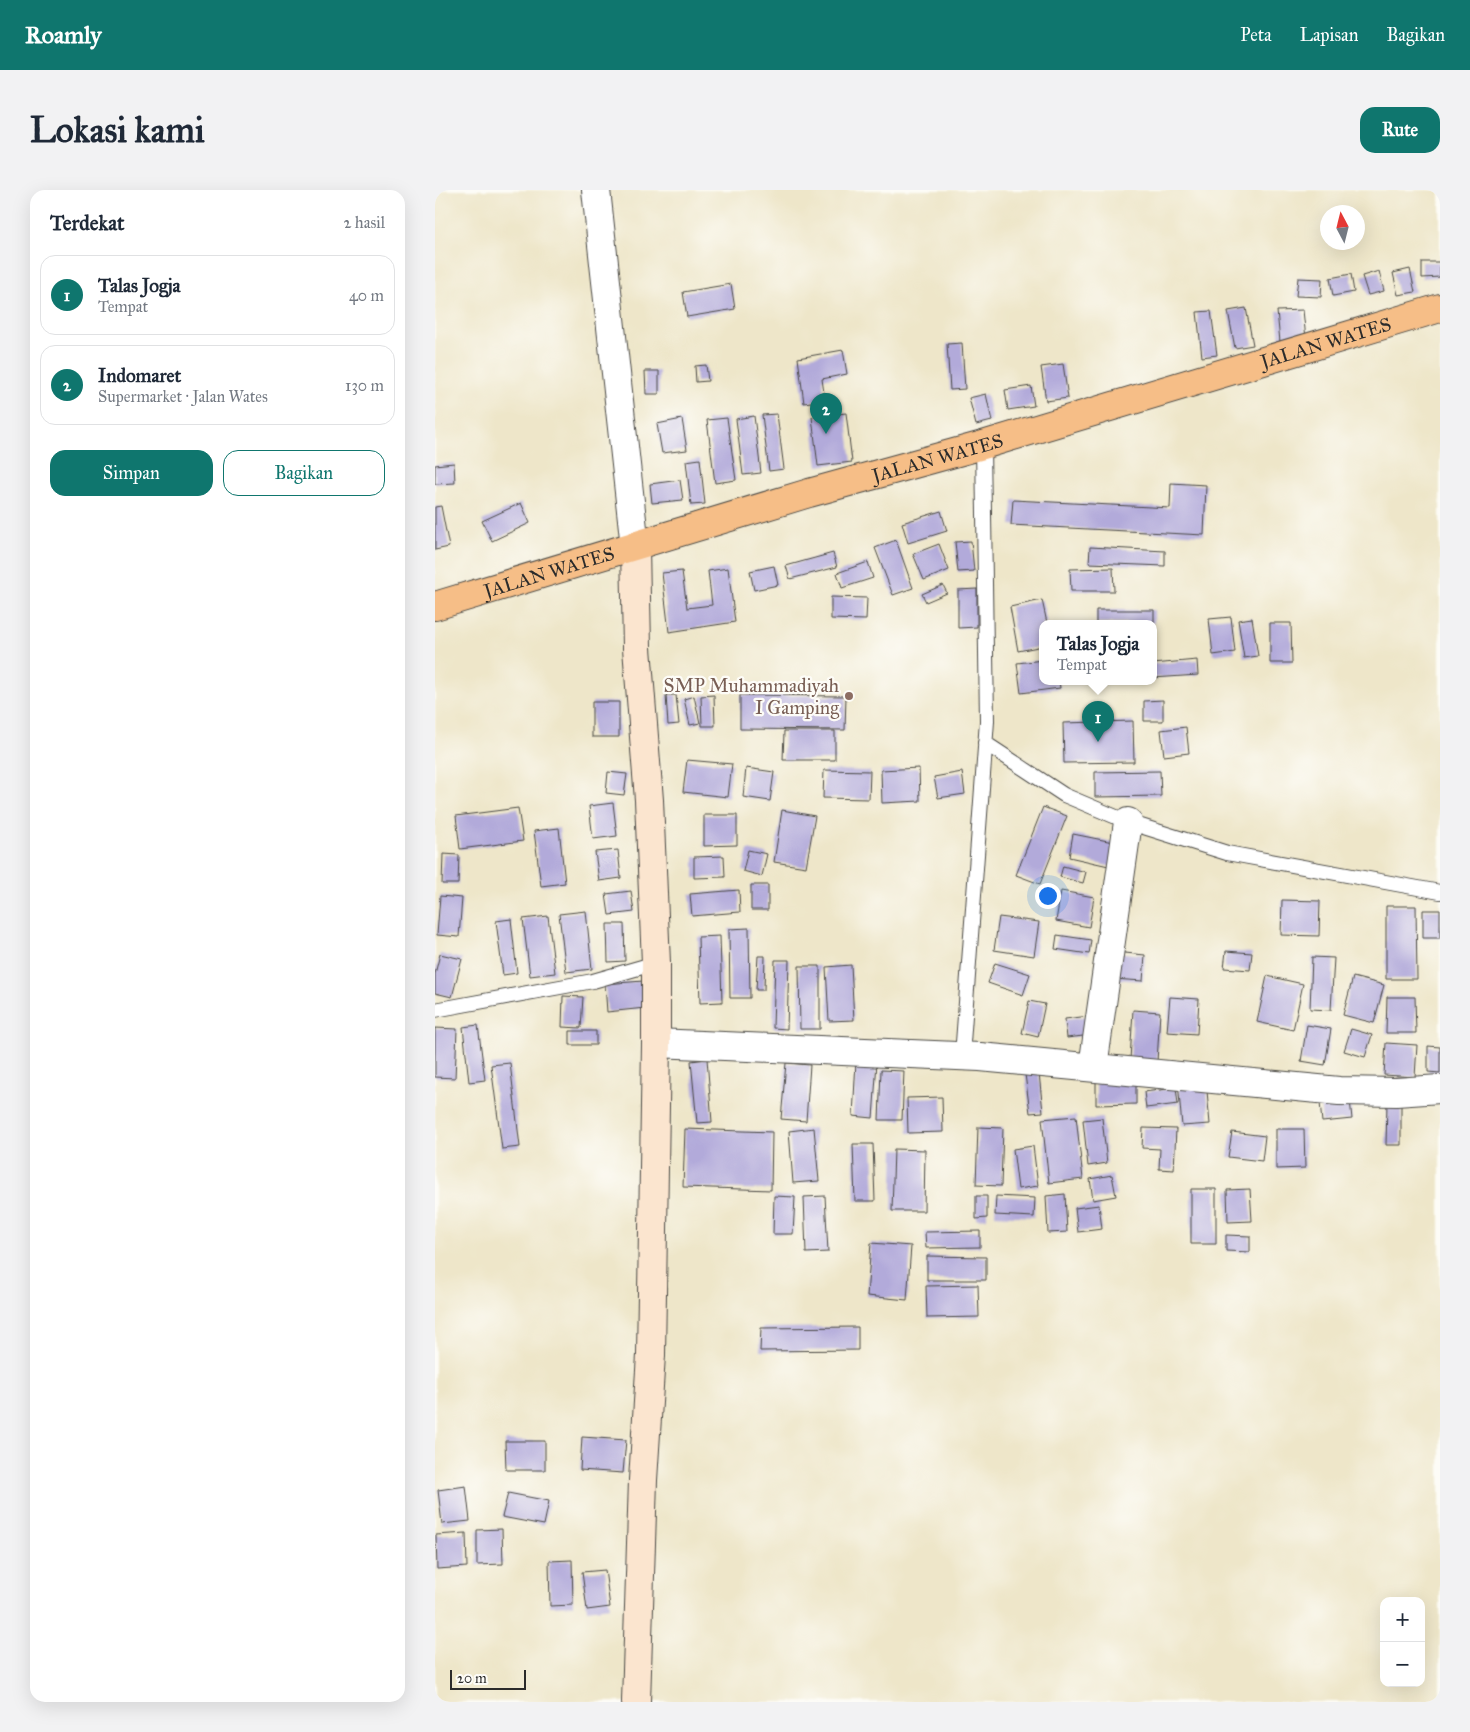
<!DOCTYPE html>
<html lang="id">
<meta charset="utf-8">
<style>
:root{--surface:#fff;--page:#f2f2f3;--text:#1f2937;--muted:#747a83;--line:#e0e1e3;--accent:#0f766e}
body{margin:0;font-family:"IM FELL Great Primer",serif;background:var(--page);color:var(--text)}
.controls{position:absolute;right:15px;bottom:15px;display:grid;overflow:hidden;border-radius:10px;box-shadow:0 5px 20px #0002}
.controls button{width:45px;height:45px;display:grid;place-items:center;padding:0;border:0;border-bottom:1px solid var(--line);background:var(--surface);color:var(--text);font:25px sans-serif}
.compass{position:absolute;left:885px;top:15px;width:45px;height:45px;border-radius:50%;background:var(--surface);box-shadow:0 5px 20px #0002;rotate:353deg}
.scale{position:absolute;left:15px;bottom:12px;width:76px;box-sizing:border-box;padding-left:5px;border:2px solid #2b2b2b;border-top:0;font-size:14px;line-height:18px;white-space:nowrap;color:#2b2b2b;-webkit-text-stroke:4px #fdfcf7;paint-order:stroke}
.you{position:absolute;left:612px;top:705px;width:18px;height:18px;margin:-12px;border:4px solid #fff;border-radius:50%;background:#1a73e8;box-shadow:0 0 0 8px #1a73e833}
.badge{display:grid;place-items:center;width:32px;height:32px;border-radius:50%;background:var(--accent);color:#fff;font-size:16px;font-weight:700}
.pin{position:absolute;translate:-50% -41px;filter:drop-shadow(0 1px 2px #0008)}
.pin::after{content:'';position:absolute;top:26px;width:18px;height:15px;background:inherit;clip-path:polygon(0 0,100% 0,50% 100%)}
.popup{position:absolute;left:604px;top:430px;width:118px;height:65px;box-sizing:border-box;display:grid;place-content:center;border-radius:10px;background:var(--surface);filter:drop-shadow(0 1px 4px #0005);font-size:16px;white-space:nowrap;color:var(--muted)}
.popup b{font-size:19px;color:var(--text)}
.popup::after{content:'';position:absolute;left:50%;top:100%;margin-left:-10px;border:10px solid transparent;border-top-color:var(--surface)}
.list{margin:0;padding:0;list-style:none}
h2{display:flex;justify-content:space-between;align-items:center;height:65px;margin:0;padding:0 20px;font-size:21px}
h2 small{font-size:16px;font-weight:400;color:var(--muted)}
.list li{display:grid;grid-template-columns:32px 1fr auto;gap:15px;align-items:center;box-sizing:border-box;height:80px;margin:0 10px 10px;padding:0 10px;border:1px solid var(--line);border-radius:15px}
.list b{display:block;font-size:19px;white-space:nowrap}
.list p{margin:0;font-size:16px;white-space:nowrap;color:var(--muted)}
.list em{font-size:16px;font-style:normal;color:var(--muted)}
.actions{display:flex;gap:10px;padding:15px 20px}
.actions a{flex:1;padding:11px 0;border:1px solid var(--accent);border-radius:15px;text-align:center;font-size:18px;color:var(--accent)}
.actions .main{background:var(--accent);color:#fff}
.map{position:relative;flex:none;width:1005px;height:1512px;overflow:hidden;border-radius:15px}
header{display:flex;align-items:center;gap:30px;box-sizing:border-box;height:70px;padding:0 25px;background:var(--accent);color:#fff}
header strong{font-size:24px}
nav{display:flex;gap:28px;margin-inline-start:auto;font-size:18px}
.intro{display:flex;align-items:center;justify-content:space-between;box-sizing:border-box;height:120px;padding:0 30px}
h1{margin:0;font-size:35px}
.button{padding:12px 22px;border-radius:15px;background:var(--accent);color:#fff;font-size:18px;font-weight:700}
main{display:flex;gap:30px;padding:0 30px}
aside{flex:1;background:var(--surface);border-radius:15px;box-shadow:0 5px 20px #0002}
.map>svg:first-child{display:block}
.building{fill:#b2aada}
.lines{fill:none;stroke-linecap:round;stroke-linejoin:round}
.lane-casing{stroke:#484743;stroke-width:16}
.street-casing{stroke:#484743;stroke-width:30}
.secondary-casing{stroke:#484743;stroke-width:30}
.highway-casing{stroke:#484743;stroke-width:30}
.lane{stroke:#fff;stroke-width:14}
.street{stroke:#fff;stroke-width:28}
.secondary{stroke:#fbe5cf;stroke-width:28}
.highway{stroke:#f6be87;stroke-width:28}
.education-dot{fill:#8d6e63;stroke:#fdfcf7;stroke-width:2}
.labels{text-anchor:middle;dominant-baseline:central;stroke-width:4.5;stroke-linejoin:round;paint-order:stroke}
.street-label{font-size:19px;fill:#2b2b2b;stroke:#fdfcf7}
.education-label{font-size:19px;fill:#785e54;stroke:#fdfcf7;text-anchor:end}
</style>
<header>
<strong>Roamly</strong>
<nav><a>Peta</a><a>Lapisan</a><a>Bagikan</a></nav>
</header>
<div class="intro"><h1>Lokasi kami</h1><a class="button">Rute</a></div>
<main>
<aside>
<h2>Terdekat<small>2 hasil</small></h2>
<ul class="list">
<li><span class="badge">1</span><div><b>Talas Jogja</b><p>Tempat</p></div><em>40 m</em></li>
<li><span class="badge">2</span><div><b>Indomaret</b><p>Supermarket · Jalan Wates</p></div><em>130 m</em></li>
</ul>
<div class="actions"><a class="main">Simpan</a><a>Bagikan</a></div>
</aside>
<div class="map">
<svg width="1005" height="1512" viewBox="0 0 1005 1512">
<rect width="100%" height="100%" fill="#fdfcf7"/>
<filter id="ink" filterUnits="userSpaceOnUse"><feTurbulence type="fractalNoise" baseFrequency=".02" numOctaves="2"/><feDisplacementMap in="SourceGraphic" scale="10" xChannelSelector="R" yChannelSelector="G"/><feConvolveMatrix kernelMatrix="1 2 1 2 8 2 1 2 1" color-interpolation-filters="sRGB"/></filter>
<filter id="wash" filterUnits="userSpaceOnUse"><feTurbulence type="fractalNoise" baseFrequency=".0096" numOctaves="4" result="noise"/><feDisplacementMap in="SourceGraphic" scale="20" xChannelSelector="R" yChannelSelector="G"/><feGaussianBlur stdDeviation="1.12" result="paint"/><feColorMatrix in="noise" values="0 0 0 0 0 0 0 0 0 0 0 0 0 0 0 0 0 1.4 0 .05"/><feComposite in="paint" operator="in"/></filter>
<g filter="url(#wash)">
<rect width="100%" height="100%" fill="#eee6c9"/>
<g id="blocks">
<path class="building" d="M987,72H1005V87L987,88Z
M975,79L980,102L963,105L958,83Z
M944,81L949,101L933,105L927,86Z
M916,84L919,102L898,106L895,88Z
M863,88L887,89L886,107L861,106Z
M296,94L300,119L252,127L248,102Z
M811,118L818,155L800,158L793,121Z
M868,120L871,149L845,152L842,121Z
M776,121L782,165L767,167L762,122Z
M527,153L530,199L515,200L512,154Z
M408,160L412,184L387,189L390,210L369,213L363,168Z
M628,174L633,208L611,211L606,177Z
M271,175L273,191L261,192L260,176Z
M210,181H224V204H211Z
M596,196L599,216L573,220L570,200Z
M551,204L557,231L541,235L534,208Z
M411,223L417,272L383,276L377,227Z
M342,224L349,279L334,281L327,225Z
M319,226L326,283L308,285L301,229Z
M292,228L301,290L280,293L272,230Z
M247,229L252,260L227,263L222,234Z
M265,269L270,314L256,315L251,271Z
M19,273L20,293L0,294V275Z
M245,290L248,310L217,313L215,294Z
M736,293L771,295L769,345L576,335L578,310L735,318Z
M86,313L95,333L57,351L47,331Z
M6,316L14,357L0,360V317Z
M506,321L512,341L473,353L467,333Z
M461,350L478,398L458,405L440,358Z
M536,351L539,381L523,382L520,352Z
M504,354L514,380L489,390L478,364Z
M655,357L730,361V376L654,373Z
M398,363L402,377L355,389L351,376Z
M433,372L438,388L407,398L402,383Z
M339,376L343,395L319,400L315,381Z
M293,378L300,432L234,442L227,383L247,381L252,418L277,415L273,381Z
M678,378L679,401H636L635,379Z
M508,395L512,403L491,412L487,404Z
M542,399V437L523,438V400Z
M396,407L432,408L431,430L396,429Z
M607,410L612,433H608V456L583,461L575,417Z
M661,420H719V433H661Z
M796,427L800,462L778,465L774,429Z
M817,428L823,466L809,468L803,430Z
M835,433H856L857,473H835Z
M608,470V491H624L625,498L586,503L582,473Z
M762,470L763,485L718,488V474Z
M231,505H241L244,534L233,535Z
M279,505L280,536H267L266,506Z
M305,505L411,506L410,540L305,539Z
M259,506L265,533L255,535L249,509Z
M728,510V531H709V511Z
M157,512H184V547H157Z
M698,531L699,572L629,573L628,533Z
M751,537L754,563L729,566L726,540Z
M349,541H400V570H348Z
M252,570L297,574L293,607L248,602Z
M311,578L339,582L335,611L308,607Z
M484,578L485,611L447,613L446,580Z
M389,580L435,581L434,609L388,608Z
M725,581L726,606L660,607V582Z
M173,582L192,584L189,605L171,603Z
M527,582L530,604L503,608L499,587Z
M178,613L182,646L158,649L154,616Z
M608,617L632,626L605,694L581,685Z
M83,618L88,651L25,659L21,626Z
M347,620L380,626L371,677L339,672Z
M269,625H302V655L269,656Z
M124,638L130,693L106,696L99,641Z
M638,644L683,653L678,677L634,667Z
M183,660L186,688L164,691L160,662Z
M313,660L332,664L327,686L308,681Z
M8,664L24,665L23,694H7Z
M289,666L290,687L259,688V667Z
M628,676L651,682L648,693L625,687Z
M316,695H333V720H316Z
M304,700L305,722L257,726L255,704Z
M196,701L199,722L174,725L171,704Z
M626,701L659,707L654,737L621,731Z
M5,706L27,708L24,747L2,745Z
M847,710L885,711L884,746L846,745Z
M951,716H981L982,789H951Z
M988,720H1005V748H988Z
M151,721L157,779L131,782L124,724Z
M113,726L120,783L95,786L88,729Z
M564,727L604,732L599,766L559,760Z
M76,729L82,783L68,785L61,731Z
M172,734H189L190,771L173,772Z
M314,738L315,808H295L294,739Z
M622,745L656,750L654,764L620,759Z
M285,746L287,812L265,813L263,747Z
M791,761L817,763L815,780L789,778Z
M680,762L710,765L708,791L678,789Z
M5,764L27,769L17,807L0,803V784Z
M323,766H330L329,800H321Z
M877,767L899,768L896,820L875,819Z
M340,770H354L352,839L338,838Z
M560,773L595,784L588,805L553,793Z
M416,775L419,830L394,831L391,777Z
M364,776H385V839H365Z
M832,786L868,794L858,840L822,832Z
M918,787L949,795L939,833L908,825Z
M208,791L210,818L172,822L170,794Z
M128,806L148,807L146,838L127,837Z
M735,807L764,809L762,844L732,842Z
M952,807H980L981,843H951Z
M594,811L610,814L603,847L587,843Z
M698,820L725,822L722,872L695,870Z
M654,826L656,845L632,848L630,829Z
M43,835L50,890L34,892L28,837Z
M872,835L896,839L890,875L866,871Z
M0,838L22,839L20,888L0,887Z
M916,839L937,845L930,867L909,861Z
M135,841H161V855H135Z
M951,853L982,855L980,887L949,885Z
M993,856L1005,857V883L993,882Z
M272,869L277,932L262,933L256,871Z
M421,871L442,872L438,928L418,926Z
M75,873L85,957L67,959L56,875Z
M351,873L375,875L371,931L346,929Z
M446,880L469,881L467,930H444Z
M604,883L608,922L595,923L590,884Z
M661,889H701V914L661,915Z
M771,890L775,934L747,936L743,892Z
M741,898L743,914L711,918L709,902Z
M507,907L508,942L473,943L472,908Z
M915,910L917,929L887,932L885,913Z
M952,913L966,914V955H951Z
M641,926L648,989L614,993L607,929Z
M667,928L672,973L653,976L648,930Z
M543,937L568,938L566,996L541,995Z
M379,938L384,991L358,993L354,941Z
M708,938L741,939L739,980L724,979L725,959L707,958Z
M250,939L337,942L336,1000L248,997Z
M841,939H869L870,978L841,979Z
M797,942L830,946L827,971L793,967Z
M418,954H438L440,1011H420Z
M598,956L603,996L583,999L578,959Z
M459,959L490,960L489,1021H457Z
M677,985L681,1006L658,1010L655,989Z
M756,999H781V1054H756Z
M815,999L817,1031L793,1032L792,1000Z
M630,1004L632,1042L613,1043L611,1006Z
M339,1006L360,1007L358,1044H338Z
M390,1006L393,1062L371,1063L369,1007Z
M541,1006H552V1028L541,1029Z
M561,1006L600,1008L599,1027L560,1025Z
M664,1015L667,1039L643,1042L640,1018Z
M545,1041V1057L491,1058L490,1042Z
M791,1045L815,1046V1062L791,1061Z
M436,1053L476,1056L472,1110L432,1106Z
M492,1066L551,1067V1090H492Z
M543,1095L544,1127L492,1128L491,1096Z
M423,1137V1160L325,1161L326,1138Z
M147,1247L191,1250L188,1283L145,1280Z
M70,1251H110V1280H71Z
M31,1296L35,1331L7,1334L3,1300Z
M73,1303L114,1311L109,1335L67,1327Z
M67,1339L68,1374L42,1375V1340Z
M31,1343L32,1377L2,1379L1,1345Z
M137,1370L138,1415L115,1416L114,1371Z
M170,1380L175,1417L152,1420L147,1382Z"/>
</g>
</g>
<g filter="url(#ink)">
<use href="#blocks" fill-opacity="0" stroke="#484743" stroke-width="1"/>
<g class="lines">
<defs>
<path id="lane" d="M550,553L629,605L693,632L792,663L1005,702
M0,820L158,791L221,773
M527,866L552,531L548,255"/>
<path id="street" d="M161,0L200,357
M221,853L545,867L904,901L961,902L1005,899
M658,877L693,632"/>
<path id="secondary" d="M200,357L202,458L214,610L221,773V853L216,1165L208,1290L201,1512"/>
<g id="highway">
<path id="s1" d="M0,416L374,303L548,255L1005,118"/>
</g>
</defs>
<use href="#lane" class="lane-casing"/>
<use href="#street" class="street-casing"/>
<use href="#secondary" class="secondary-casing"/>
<use href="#highway" class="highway-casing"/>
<use href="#lane" class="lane"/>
<use href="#street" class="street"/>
<use href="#secondary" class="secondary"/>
<use href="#highway" class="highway"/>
</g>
</g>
<circle class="education-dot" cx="414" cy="506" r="5"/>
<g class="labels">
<g class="street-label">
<text stroke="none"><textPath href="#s1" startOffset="929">JALAN WATES</textPath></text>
<text stroke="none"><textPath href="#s1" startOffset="524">JALAN WATES</textPath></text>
<text stroke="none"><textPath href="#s1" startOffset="119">JALAN WATES</textPath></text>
</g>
<g class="education-label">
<text x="404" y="495">SMP Muhammadiyah<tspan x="404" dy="22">I Gamping</tspan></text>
</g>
</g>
</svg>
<div class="controls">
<button>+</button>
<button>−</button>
</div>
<svg class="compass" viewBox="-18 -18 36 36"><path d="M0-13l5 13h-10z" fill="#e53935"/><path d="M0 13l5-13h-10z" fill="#747a83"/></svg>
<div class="scale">20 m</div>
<div class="you"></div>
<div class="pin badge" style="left:663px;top:552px">1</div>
<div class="popup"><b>Talas Jogja</b>Tempat</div>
<div class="pin badge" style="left:391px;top:244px">2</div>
</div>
</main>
